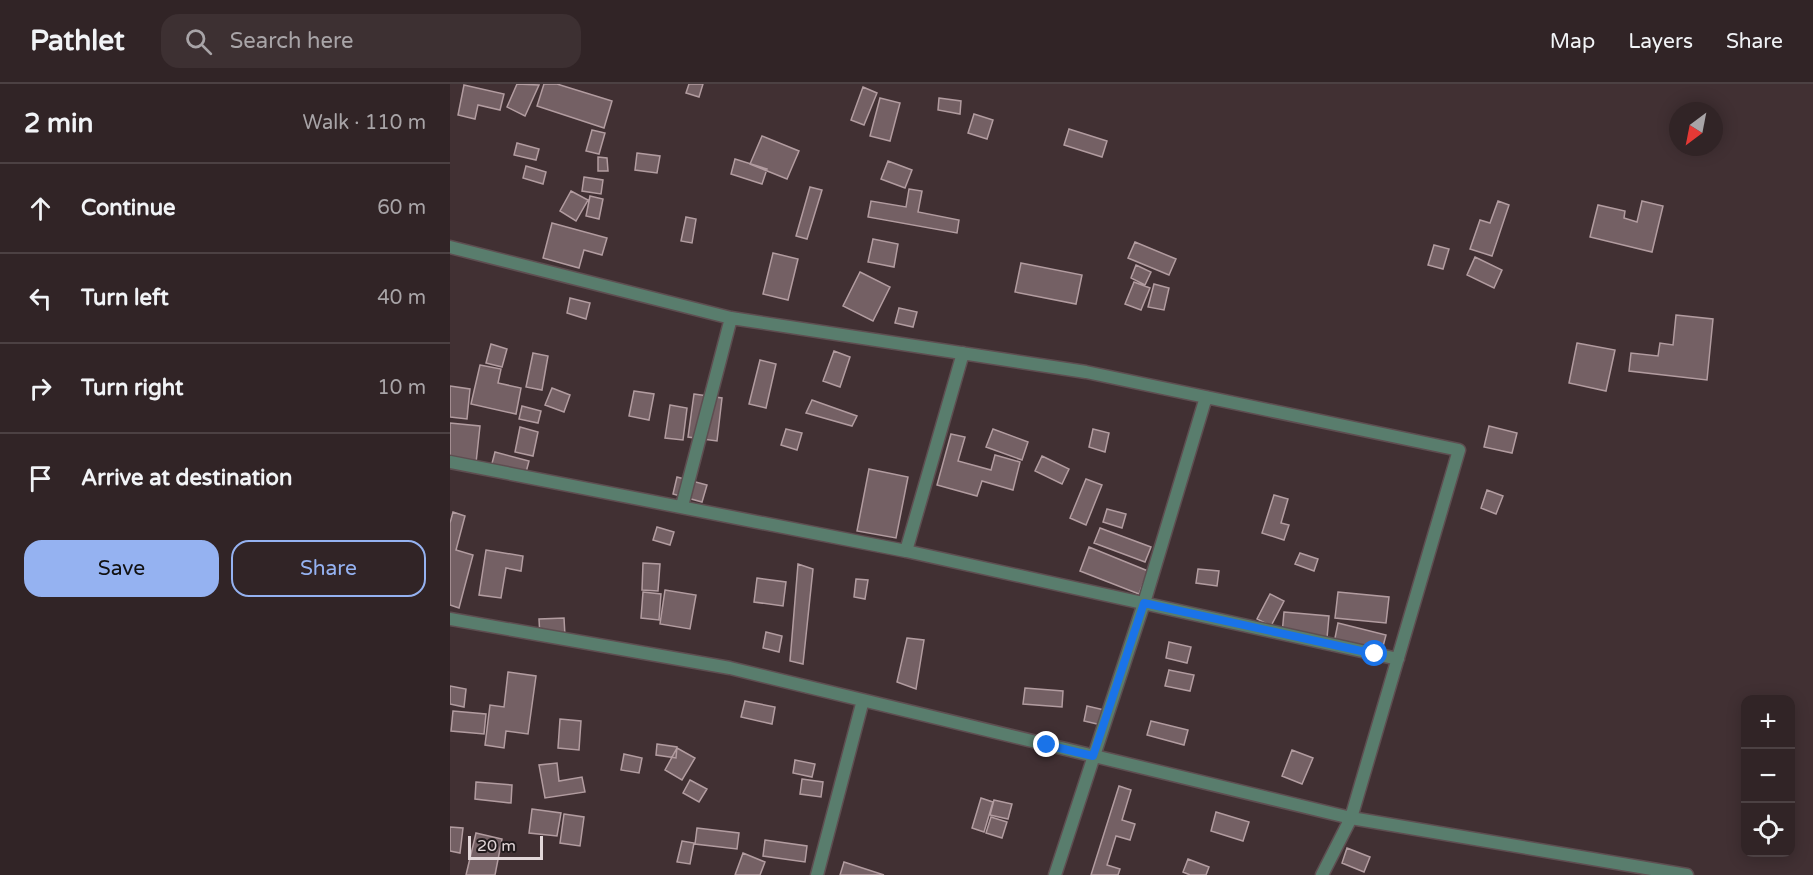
<!DOCTYPE html>
<meta charset="utf-8">
<style>
:root{--surface:#312426;--page:#3d3032;--text:#f1f3f6;--muted:#a8a4a7;--line:#4c4143;--accent:#95b2f1}
body{margin:0;font-family:"Varela Round",sans-serif;background:var(--page);color:var(--text)}
.controls{position:absolute;right:18px;bottom:18px;display:grid;overflow:hidden;border-radius:12px;box-shadow:0 3px 15px #0003}
.controls button{width:54px;height:54px;display:grid;place-items:center;padding:0;border:0;border-bottom:2px solid var(--line);background:var(--surface);color:var(--text);font:30px sans-serif}
.compass{position:absolute;left:1219px;top:18px;width:54px;height:54px;border-radius:50%;background:var(--surface);box-shadow:0 3px 15px #0003;rotate:212deg}
.scale{position:absolute;left:18px;bottom:15px;width:75px;box-sizing:border-box;padding-left:6px;border:3px solid #e2d7d9;border-top:0;font-size:16px;line-height:21px;white-space:nowrap;color:#e2d7d9;-webkit-text-stroke:4px #221a1c;paint-order:stroke}
.stop{position:absolute;width:18px;height:18px;margin:-14px;border:4px solid #1a73e8;border-radius:50%;background:#fff}
.stop.end{background:#1a73e8;border-color:#fff;box-shadow:0 2px 6px #0008}
.list{margin:0;padding:0;list-style:none}
h2{display:flex;justify-content:space-between;align-items:center;height:78px;margin:0;padding:0 24px;font-size:26px}
h2 small{font-size:20px;font-weight:400;color:var(--muted)}
.list li{display:grid;grid-template-columns:39px 1fr auto;gap:18px;align-items:center;box-sizing:border-box;height:90px;padding:0 24px;border-top:2px solid var(--line)}
.list b{display:block;font-size:22px;white-space:nowrap}
.list em{font-size:20px;font-style:normal;color:var(--muted)}
.actions{display:flex;gap:12px;padding:18px 24px}
.actions a{flex:1;padding:14px 0;border:2px solid var(--accent);border-radius:18px;text-align:center;font-size:21px;color:var(--accent)}
.actions .main{background:var(--accent);color:#111}
.icon{flex:none;width:33px;height:33px;fill:none;stroke:currentColor;stroke-width:2;stroke-linecap:round;stroke-linejoin:round}
.map{position:relative;flex:none;width:1363px;height:791px;overflow:hidden}
header{display:flex;align-items:center;gap:36px;box-sizing:border-box;height:84px;padding:0 30px;background:var(--surface);border-bottom:2px solid var(--line)}
header strong{font-size:28px}
nav{display:flex;gap:33px;margin-inline-start:auto;font-size:21px}
.search{width:420px;height:54px;background:var(--page);display:flex;align-items:center;gap:15px;box-sizing:border-box;padding:0 21px;border-radius:18px;color:var(--muted);font-size:22px}
main{display:flex}
aside{flex:1;background:var(--surface)}
.map>svg:first-child{display:block}
.building{fill:#746064;stroke:#b29ca0;stroke-width:1.5}
.lines{fill:none;stroke-linecap:round;stroke-linejoin:round}
.minor-casing{stroke:#5e4e51;stroke-width:15}
.minor{stroke:#597d6d;stroke-width:12}
.route{stroke:#1a73e8;stroke-width:8}
</style>
<header>
<strong>Pathlet</strong>
<div class="search"><svg class="icon" aria-label="search" viewBox="0 0 24 24"><circle cx="10" cy="10" r="6"/><path d="M15 15l6 6"/></svg>Search here</div>
<nav><a>Map</a><a>Layers</a><a>Share</a></nav>
</header>
<main>
<aside>
<h2>2 min<small>Walk · 110 m</small></h2>
<ul class="list">
<li><svg class="icon" aria-label="ahead" viewBox="0 0 24 24"><path d="M12 20V5M6 11l6-6 6 6"/></svg><div><b>Continue</b></div><em>60 m</em></li>
<li><svg class="icon" aria-label="left" viewBox="0 0 24 24"><path d="M17 20v-9H6M10 6l-5 5 5 5"/></svg><div><b>Turn left</b></div><em>40 m</em></li>
<li><svg class="icon" aria-label="right" viewBox="0 0 24 24"><path d="M7 20v-9h11M14 6l5 5-5 5"/></svg><div><b>Turn right</b></div><em>10 m</em></li>
<li><svg class="icon" aria-label="arrive" viewBox="0 0 24 24"><path d="M6 21V4h12l-3 4 3 4H6"/></svg><div><b>Arrive at destination</b></div></li>
</ul>
<div class="actions"><a class="main">Save</a><a>Share</a></div>
</aside>
<div class="map">
<svg width="1363" height="791" viewBox="0 0 1363 791">
<rect width="100%" height="100%" fill="#413033"/>
<path class="building" d="M67,0L89,1L75,32L57,23Z
M94,0H107L162,17L154,44L87,22Z
M239,0H253L249,13L236,9Z
M14,1L54,10L50,26L28,21L25,35L8,31Z
M413,3L427,9L414,41L401,36Z
M430,14L450,19L440,57L420,52Z
M489,14L511,17L510,30L488,26Z
M524,30L543,36L537,55L518,49Z
M619,45L657,57L652,73L614,61Z
M142,46L155,49L149,70L136,67Z
M312,52L349,67L337,95L300,80Z
M67,59L89,65L86,76L64,71Z
M187,69L210,72L207,89L185,86Z
M148,73L157,74L158,87H148Z
M285,75L317,85L312,100L281,90Z
M438,77L462,86L455,104L431,95Z
M76,82L96,88L93,100L73,94Z
M134,93L153,96L151,110L132,107Z
M360,103L372,106L357,155L346,152Z
M459,105L472,107L468,128L509,136L507,149L418,133L421,117L456,123Z
M121,107L138,116L126,137L110,127Z
M140,112L153,115L149,135L136,132Z
M1048,117L1059,121L1042,172L1020,165L1030,136L1040,139Z
M1192,117L1213,122L1202,168L1140,153L1148,121L1175,127L1174,134L1187,138Z
M236,133L246,135L242,159L231,157Z
M102,139L157,154L152,171L134,166L129,184L93,174Z
M423,155L448,160L444,183L418,178Z
M685,158L726,175L719,191L678,174Z
M984,161L999,165L993,185L978,181Z
M323,169L348,175L338,216L313,210Z
M1025,173L1052,186L1044,204L1017,191Z
M571,179L632,191L626,220L565,208Z
M686,181L701,188L695,201L681,194Z
M410,188L440,203L423,237L393,222Z
M684,198L700,204L691,226L675,220Z
M704,200L719,204L714,226L698,223Z
M120,214L140,219L136,235L117,229Z
M449,224L467,228L463,243L445,239Z
M1226,231L1263,235L1257,296L1179,287L1181,269L1208,272L1210,259L1223,261Z
M1127,259L1165,266L1156,307L1119,299Z
M41,260L57,265L52,283L36,279Z
M384,267L400,273L390,303L373,297Z
M83,269L98,272L92,306L76,303Z
M310,276L326,280L316,324L299,320Z
M30,281L51,285L48,299L71,304L66,330L21,320Z
M0,302L20,305L17,335L0,333Z
M102,304L120,311L114,328L95,321Z
M184,307L204,310L199,336L179,332Z
M244,310L272,314L267,357L238,353Z
M362,316L407,332L402,342L356,329Z
M220,321L237,324L233,356L215,354Z
M72,322L91,327L88,339L69,335Z
M0,339L30,342L26,379L0,376Z
M1039,342L1067,349L1062,369L1034,363Z
M70,343L88,348L83,372L65,368Z
M336,345L352,349L347,366L331,361Z
M543,345L578,358L572,376L536,363Z
M643,345L659,349L655,368L639,363Z
M501,350L515,353L508,377L541,386L545,371L570,378L563,406L532,397L527,412L487,401Z
M45,368L79,377L74,396L40,387Z
M592,372L619,385L612,400L585,387Z
M419,385L458,393L446,454L407,447Z
M227,393L257,401L252,418L223,410Z
M636,395L652,401L636,441L620,434Z
M1037,406L1053,412L1046,430L1031,424Z
M824,411L838,415L831,439L839,441L834,456L812,449Z
M657,425L676,430L672,444L653,438Z
M3,428L15,432L6,466L23,471L9,524L0,521V439Z
M207,443L224,448L220,461L203,456Z
M650,444L701,463L695,478L644,459Z
M639,463L698,487L689,510L630,487Z
M36,466L73,472L71,487L56,484L51,514L29,511Z
M850,469L868,475L864,487L845,480Z
M193,479L210,480L208,507L192,506Z
M348,480L363,485L353,580L340,577Z
M748,485L769,487L767,502L746,499Z
M307,494L336,498L333,522L304,518Z
M406,495L418,496L415,515L404,513Z
M215,506L246,511L240,545L210,540Z
M193,508L211,510L209,536L191,534Z
M888,508L939,513L936,539L885,534Z
M820,510L834,517L821,542L807,535Z
M834,528L879,532L877,554L832,550Z
M114,534L115,552L90,553L89,535Z
M888,539L936,551L931,570L884,559Z
M316,548L332,552L329,568L313,564Z
M457,554L474,556L466,605L447,598Z
M719,558L741,563L737,579L716,574Z
M719,586L744,591L740,607L715,602Z
M58,588L86,592L78,650L56,647L54,664L35,661L40,621L54,623Z
M0,602L16,605L14,623L0,620Z
M575,604L613,607L612,623L573,620Z
M295,617L325,623L322,640L291,633Z
M637,622L659,627L656,642L634,637Z
M3,627L36,630L34,650L1,647Z
M110,635L131,637L129,666L108,664Z
M701,637L738,646L734,661L697,651Z
M207,660L227,663L226,674L206,671Z
M227,664L245,674L232,696L215,686Z
M842,666L863,674L852,700L832,692Z
M174,670L192,674L189,689L171,686Z
M345,676L365,680L362,693L343,689Z
M107,679L109,697L132,693L135,708L95,714L89,681Z
M352,695L373,698L371,713L350,710Z
M240,696L257,705L249,718L233,709Z
M26,698L62,701L61,719L25,715Z
M669,702L681,706L672,736L685,740L680,756L666,752L657,781L670,785L668,791H641Z
M531,714L543,718L534,748L522,744Z
M544,716L562,720L558,735L540,731Z
M82,725L111,729L107,752L79,749Z
M766,728L799,738L793,757L761,747Z
M114,730L134,733L130,762L110,759Z
M541,733L557,738L552,754L536,749Z
M0,743L13,744L10,769L0,767Z
M247,744L289,749L287,765L245,760Z
M26,749L52,755L45,791H16Z
M315,756L357,762L355,778L313,772Z
M232,757L244,759L240,780L227,778Z
M897,764L920,773L914,788L892,779Z
M293,769L315,778L310,791H285Z
M738,775L759,783L756,791H740L733,788Z
M394,778L434,791H390Z"/>
<g class="lines">
<defs>
<path id="minor" d="M0,163L281,234L636,288L1009,366L901,734L872,791
M0,378L456,467L948,575
M232,422L281,234
M456,467L513,269
M0,535L280,584L901,734L1237,791
M367,791L413,616
M605,791L694,519L756,313"/>
</defs>
<use href="#minor" class="minor-casing"/>
<use href="#minor" class="minor"/>
</g>
<g class="lines">
<path class="route" d="M597,661L643,672L694,519L925,570"/>
</g>
</svg>
<div class="controls">
<button>+</button>
<button>−</button>
<button><svg class="icon" aria-label="locate" viewBox="0 0 24 24"><circle cx="12" cy="12" r="6"/><path d="M12 2v4M12 18v4M2 12h4M18 12h4"/></svg></button>
</div>
<svg class="compass" viewBox="-18 -18 36 36"><path d="M0-13l5 13h-10z" fill="#e53935"/><path d="M0 13l5-13h-10z" fill="#a8a4a7"/></svg>
<div class="scale">20 m</div>
<div class="stop" style="left:925px;top:570px"></div>
<div class="stop end" style="left:597px;top:661px"></div>
</div>
</main>
